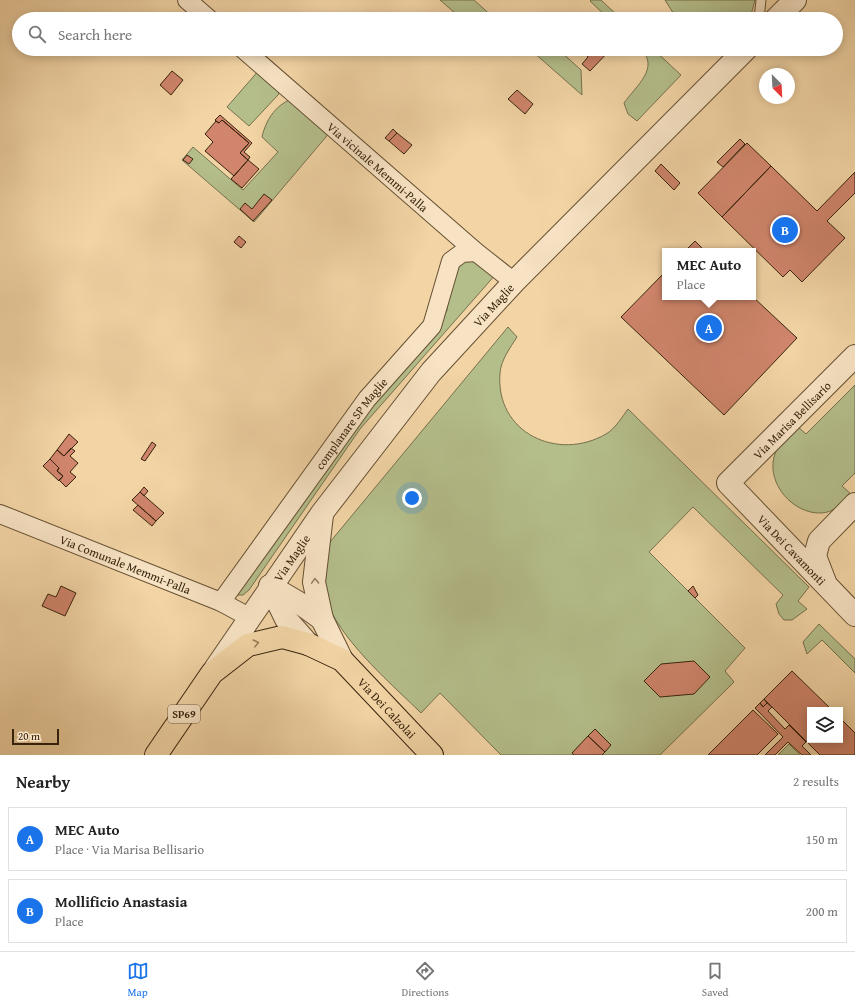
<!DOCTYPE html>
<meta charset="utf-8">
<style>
:root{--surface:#fff;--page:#f6f6f6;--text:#222;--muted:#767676;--line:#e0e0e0;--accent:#1a73e8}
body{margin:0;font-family:"Gentium Book Plus",serif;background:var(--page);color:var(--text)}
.controls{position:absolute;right:12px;bottom:12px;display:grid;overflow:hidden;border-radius:0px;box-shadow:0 2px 10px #0003}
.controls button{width:36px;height:36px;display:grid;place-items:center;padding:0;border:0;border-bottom:1px solid var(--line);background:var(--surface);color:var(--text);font:20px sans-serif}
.compass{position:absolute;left:759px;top:68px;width:36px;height:36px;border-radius:50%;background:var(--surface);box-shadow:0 2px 10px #0003;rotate:156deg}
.scale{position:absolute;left:12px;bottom:10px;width:47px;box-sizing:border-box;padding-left:4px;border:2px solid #38240d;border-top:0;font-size:11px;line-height:14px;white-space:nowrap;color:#38240d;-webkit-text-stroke:3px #f7e3c4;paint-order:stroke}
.you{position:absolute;left:412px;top:498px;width:14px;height:14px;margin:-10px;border:3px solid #fff;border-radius:50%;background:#1a73e8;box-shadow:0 0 0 6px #1a73e833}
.badge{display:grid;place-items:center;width:26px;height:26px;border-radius:50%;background:var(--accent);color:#fff;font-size:13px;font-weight:700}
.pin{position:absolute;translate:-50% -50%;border:2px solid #fff;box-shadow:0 1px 4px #0006}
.popup{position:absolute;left:662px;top:248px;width:94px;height:52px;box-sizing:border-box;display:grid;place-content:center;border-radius:0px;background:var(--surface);filter:drop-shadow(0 1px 3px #0005);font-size:13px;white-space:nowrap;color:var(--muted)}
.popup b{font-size:15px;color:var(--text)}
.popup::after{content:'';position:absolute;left:50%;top:100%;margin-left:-8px;border:8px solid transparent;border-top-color:var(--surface)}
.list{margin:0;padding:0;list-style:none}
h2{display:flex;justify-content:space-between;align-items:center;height:52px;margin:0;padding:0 16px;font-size:17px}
h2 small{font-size:13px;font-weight:400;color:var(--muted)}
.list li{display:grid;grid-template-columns:26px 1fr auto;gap:12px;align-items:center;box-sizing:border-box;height:64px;margin:0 8px 8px;padding:0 8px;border:1px solid var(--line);border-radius:0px}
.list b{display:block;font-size:15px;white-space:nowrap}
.list p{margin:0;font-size:13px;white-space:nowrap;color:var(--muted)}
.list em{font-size:13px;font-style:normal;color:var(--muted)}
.icon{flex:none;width:22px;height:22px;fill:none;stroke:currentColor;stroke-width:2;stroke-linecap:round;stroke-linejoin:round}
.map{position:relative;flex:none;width:855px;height:755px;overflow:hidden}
.search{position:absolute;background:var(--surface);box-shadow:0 2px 10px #0003;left:12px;right:12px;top:12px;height:44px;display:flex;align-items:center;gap:10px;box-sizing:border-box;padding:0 14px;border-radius:22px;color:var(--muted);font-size:15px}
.sheet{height:196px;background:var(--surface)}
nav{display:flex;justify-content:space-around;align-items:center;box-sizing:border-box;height:56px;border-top:1px solid var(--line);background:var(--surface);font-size:11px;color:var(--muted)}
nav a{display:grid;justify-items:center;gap:2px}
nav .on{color:var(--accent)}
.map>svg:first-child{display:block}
.green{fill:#b4be8b;stroke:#76714c}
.building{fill:#d0856c;stroke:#38240d}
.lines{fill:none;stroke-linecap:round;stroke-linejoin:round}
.service-casing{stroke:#665033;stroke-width:11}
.minor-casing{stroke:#665033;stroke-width:20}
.tertiary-casing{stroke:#665033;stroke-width:24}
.primary-casing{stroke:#38240d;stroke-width:24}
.service{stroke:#f7e3c4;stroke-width:9}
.minor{stroke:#f7e3c4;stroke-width:18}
.tertiary{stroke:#f7e3c4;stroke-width:22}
.primary{stroke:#f2d4a5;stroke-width:22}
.oneway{stroke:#988468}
.oneway2{stroke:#957c59}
.labels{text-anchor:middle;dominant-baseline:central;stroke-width:3;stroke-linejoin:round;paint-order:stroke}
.shield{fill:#f7e3c4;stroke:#715d44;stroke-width:1}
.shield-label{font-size:11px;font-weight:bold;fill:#38240d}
.street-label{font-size:12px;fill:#38240d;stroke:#f7e3c4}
</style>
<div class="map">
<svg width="855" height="755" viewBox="0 0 855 755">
<rect width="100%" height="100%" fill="#f2d4a5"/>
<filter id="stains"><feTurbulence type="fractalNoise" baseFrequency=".005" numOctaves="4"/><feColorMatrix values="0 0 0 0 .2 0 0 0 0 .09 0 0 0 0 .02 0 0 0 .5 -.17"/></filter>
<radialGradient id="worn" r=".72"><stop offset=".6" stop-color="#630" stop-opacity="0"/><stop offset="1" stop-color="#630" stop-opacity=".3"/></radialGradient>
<path class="green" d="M440,0H474L495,19H462Z
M591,0H601L621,19H609L590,1Z
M665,0H755L750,19H677Z
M533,49H558L581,70L582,95L532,51Z
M641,49H653L681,75L637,121L628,114L624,103C636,86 660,68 641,49Z
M260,69L281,87L278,95L249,126L227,107Z
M295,98L331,131L254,222L182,160L193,147L243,190L278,152L262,137C266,119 277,103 295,98Z
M473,259L496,274L360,429L249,590L243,595H233L361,418L439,326L447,310L453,266L458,262Z
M508,327L517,337C510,348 501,360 500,373C495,433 558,462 606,434C615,429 622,417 628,409L809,587L798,601L807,609L792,620H784L779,614L776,604L783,595L693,507L649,552L745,648L725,671L734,682L660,755H501L440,693L421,713C389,681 322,626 322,578C322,565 326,554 330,542Z
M855,385V473L842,486L852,495C843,503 833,513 821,513C793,514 767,484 774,457C777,445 789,435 797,426L806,434Z
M819,624L855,659V673L822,640L807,654L803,642Z
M789,744L800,755H778Z"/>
<path class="building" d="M116,49H129L124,56Z
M580,49H611L590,71L582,64L588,57Z
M172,71L183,80L171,95L160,85Z
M517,90L533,104L525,114L508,99Z
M220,115L252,143L244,152L250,157L248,160L240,153L249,143L222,120L219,123L216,121L215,120Z
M222,120L249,143L240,153L248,160L234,176L205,151L213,142L205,134L216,121L219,123Z
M393,129L397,133L389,141L385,138Z
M397,133L412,145L404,154L389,141Z
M740,139L745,144L723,167L717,162Z
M747,143L771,166L722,217L698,193Z
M187,155L193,159L189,164L183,160Z
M248,160L259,169L242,188L231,179Z
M661,164L680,183L674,190L655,171Z
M771,166L817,211L855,172V193L827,221L845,238L802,282L790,270L783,277L722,217Z
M264,194L272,200L253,221L240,209L245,203L252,209Z
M239,236L246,242L241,248L234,242Z
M695,241L705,251H685Z
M665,272V297H753L797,338L724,415L621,317Z
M69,434L78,442L64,456L57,450Z
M152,442L156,445L145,461L141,459Z
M71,448L75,451L70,456L78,463L70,472L76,477L66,487L59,480L63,476L57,471L59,468L50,459L57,450L64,456Z
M50,459L59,468L57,471L63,476L59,481L43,466Z
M144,487L148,491L144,496L140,492Z
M140,492L164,513L156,521L132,500Z
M138,505L156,521L152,526L133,510Z
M61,586L76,593L65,616L42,606L48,594L56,597Z
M693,586L698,595L695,598L688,591Z
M694,661L710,677L694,694L660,697L644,681L661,664Z
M792,671L832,710H810V740H840V718L855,733V755H820L764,699Z
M764,699L767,703L763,707L760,703Z
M760,703L763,707L767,703L772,707L768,711L785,729L789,725L806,742L802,746L811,755H802L788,742L775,755H765L783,737L755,708Z
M753,710L778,734L757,755H708Z
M595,729L611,745L605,752L588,736Z
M588,736L605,752L602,755H574L572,753Z"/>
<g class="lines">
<defs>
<path id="service" d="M759,19L761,0"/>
<g id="minor">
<path d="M187,0L209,19"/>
<path id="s1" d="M243,49L476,252L514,282"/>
<path id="s2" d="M0,514L221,602L249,617"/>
<path id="s3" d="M221,602L367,399L432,326L451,261L462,253L476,252"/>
</g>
<g id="tertiary">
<path d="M776,19L795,0"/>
<path id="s4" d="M855,356L728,483L855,615"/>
<path d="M322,515L314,582L322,619L342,660"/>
<path d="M825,582L815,556L819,541L855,504"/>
<path d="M270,586L286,619L308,644"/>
<path d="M270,586L304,606L322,619"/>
<path id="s5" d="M215,669L322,513L431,372L514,282L746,49"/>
</g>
<g id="primary">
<path id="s6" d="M156,755L212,673L248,645L282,637L308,644L342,660L432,755"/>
</g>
</defs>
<use href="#service" class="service-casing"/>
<use href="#minor" class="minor-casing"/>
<use href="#tertiary" class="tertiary-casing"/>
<use href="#primary" class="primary-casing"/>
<use href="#service" class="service"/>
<use href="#minor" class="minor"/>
<use href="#tertiary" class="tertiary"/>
<use href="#primary" class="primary"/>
</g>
<defs><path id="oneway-chevron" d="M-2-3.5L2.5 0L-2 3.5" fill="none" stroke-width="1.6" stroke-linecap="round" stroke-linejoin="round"/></defs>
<use class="oneway" href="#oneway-chevron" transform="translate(315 581) rotate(-92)"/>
<use class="oneway2" href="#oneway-chevron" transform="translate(256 643) rotate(-14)"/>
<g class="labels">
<rect class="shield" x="168" y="705" width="32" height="18" rx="3"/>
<g class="shield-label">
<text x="184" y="714">SP69</text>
</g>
<g class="street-label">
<text stroke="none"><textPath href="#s1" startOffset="179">Via vicinale Memmi-Palla</textPath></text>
<text stroke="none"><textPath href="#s5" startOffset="459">Via Maglie</textPath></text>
<text transform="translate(792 420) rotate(-45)">Via Marisa Bellisario</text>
<text stroke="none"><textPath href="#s3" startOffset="221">complanare SP Maglie</textPath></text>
<text stroke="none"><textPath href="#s4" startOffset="272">Via Dei Cavamonti</textPath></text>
<text stroke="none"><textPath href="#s5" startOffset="135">Via Maglie</textPath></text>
<text stroke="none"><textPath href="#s2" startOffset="135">Via Comunale Memmi-Palla</textPath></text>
<text stroke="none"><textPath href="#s6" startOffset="310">Via Dei Calzolai</textPath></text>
</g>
</g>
<rect width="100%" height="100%" filter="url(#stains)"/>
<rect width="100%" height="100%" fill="url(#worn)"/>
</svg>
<div class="controls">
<button><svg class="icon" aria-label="layers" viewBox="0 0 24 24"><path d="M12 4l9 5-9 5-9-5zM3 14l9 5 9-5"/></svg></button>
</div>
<svg class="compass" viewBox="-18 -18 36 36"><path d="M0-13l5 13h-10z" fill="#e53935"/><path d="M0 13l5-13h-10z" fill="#767676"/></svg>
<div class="scale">20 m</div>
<div class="you"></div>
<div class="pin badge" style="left:709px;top:328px">A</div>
<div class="popup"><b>MEC Auto</b>Place</div>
<div class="pin badge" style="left:785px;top:230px">B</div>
<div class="search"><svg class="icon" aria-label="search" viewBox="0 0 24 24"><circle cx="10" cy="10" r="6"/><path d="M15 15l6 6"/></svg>Search here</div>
</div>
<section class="sheet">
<h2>Nearby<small>2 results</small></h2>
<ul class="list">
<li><span class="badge">A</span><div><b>MEC Auto</b><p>Place · Via Marisa Bellisario</p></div><em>150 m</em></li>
<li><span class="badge">B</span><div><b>Mollificio Anastasia</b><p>Place</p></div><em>200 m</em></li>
</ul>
</section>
<nav>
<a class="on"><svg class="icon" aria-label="map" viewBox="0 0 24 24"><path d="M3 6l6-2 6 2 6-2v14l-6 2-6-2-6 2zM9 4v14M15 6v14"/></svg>Map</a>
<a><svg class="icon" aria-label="directions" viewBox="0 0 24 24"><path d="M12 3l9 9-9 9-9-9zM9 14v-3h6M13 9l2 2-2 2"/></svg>Directions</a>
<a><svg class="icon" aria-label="saved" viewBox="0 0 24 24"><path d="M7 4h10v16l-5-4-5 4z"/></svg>Saved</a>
</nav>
